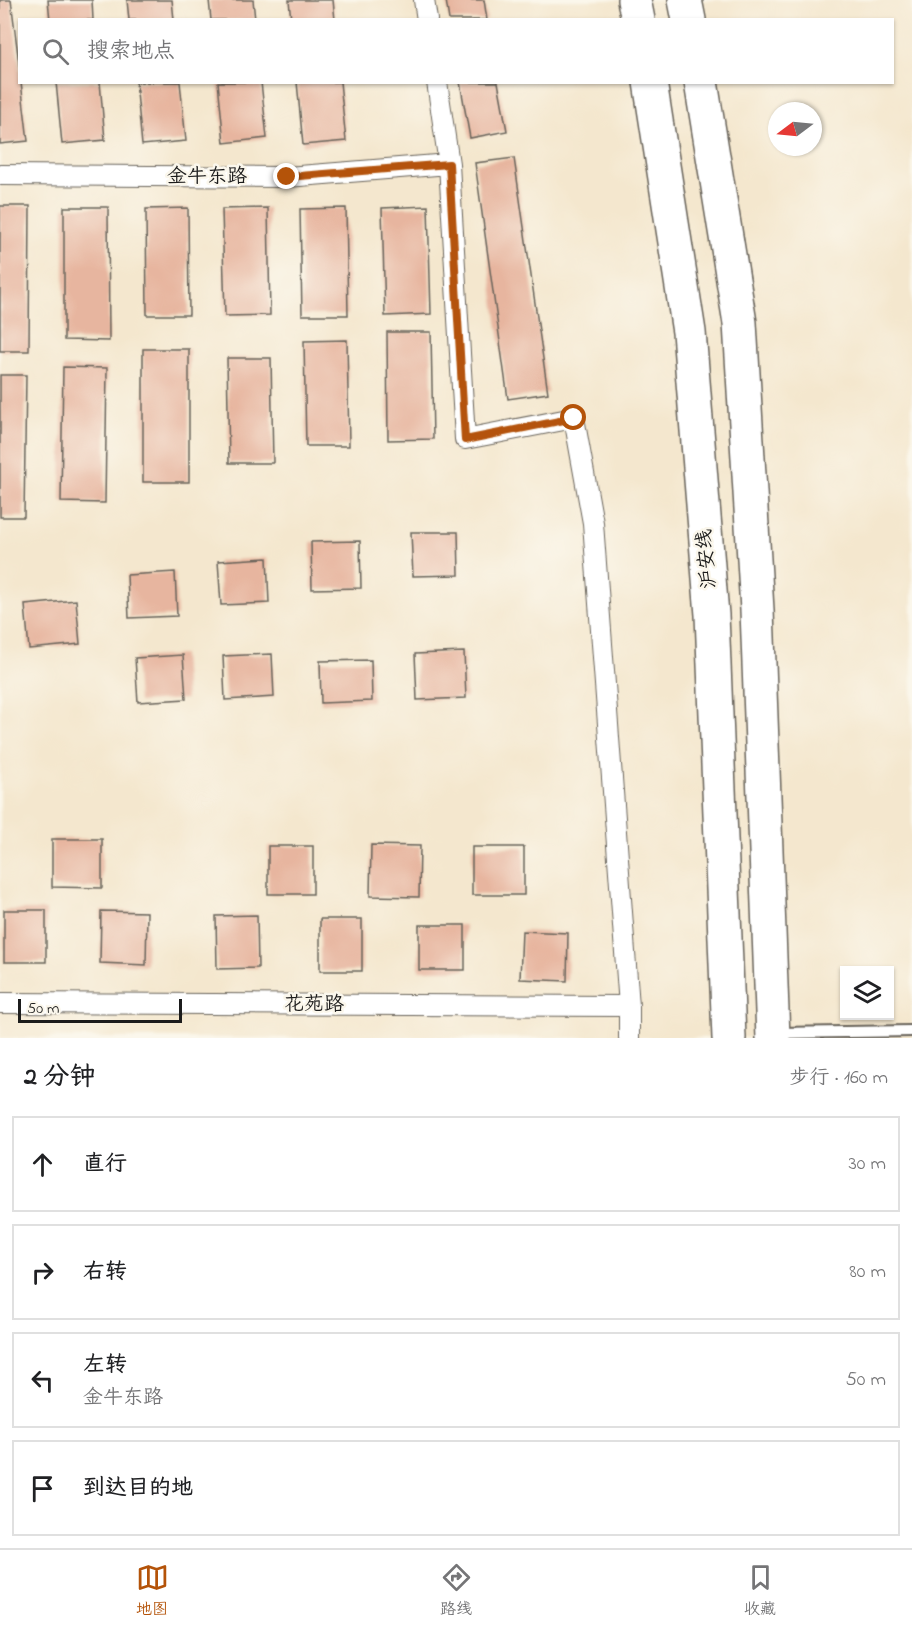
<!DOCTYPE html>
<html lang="zh">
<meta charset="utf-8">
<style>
:root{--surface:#fff;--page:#f6f6f6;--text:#202124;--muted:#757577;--line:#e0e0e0;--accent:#b45309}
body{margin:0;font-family:"Indie Flower","LXGW WenKai TC",sans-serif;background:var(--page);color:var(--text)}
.controls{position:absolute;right:18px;bottom:18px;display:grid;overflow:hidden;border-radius:0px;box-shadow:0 2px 4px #0004}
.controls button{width:54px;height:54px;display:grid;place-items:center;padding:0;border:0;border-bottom:2px solid var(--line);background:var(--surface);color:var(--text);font:30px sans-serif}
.compass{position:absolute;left:768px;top:102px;width:54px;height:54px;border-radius:50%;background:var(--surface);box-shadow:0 2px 4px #0004;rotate:254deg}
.scale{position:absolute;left:18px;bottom:15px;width:164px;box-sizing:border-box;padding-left:6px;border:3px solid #1c1c1c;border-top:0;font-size:16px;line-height:21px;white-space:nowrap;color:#1c1c1c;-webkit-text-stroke:4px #fbf7ec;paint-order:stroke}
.stop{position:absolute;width:18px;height:18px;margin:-14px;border:4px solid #b45309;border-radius:50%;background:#fff}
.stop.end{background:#b45309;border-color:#fff;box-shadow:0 2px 6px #0008}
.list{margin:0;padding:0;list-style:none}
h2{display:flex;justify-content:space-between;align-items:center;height:78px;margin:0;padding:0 24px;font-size:26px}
h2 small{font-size:20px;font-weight:400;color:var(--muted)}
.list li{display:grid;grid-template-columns:39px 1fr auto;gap:18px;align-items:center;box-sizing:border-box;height:96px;margin:0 12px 12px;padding:0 12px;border:2px solid var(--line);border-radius:0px}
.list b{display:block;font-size:22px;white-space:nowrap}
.list p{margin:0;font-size:20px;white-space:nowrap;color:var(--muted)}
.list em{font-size:20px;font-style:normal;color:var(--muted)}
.icon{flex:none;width:33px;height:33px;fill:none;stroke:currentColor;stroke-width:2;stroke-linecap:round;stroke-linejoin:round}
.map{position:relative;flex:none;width:912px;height:1038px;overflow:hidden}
.search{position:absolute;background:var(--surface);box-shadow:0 2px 4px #0004;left:18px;right:18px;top:18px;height:66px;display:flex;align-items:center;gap:15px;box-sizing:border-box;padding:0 21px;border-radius:0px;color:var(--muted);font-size:22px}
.sheet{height:510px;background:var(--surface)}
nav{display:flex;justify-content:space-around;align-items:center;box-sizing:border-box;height:84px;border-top:2px solid var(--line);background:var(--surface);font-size:16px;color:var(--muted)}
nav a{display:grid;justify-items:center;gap:3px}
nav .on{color:var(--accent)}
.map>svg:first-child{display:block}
.building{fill:#e7b59f}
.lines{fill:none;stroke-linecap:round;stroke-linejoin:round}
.lane-casing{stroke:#68635a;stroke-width:14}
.street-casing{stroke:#68635a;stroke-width:22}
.highway-casing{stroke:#68635a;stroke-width:36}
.lane{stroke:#fff;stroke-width:10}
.street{stroke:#fff;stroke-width:20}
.highway{stroke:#fff;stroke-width:33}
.route{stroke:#b45309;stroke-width:8}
.labels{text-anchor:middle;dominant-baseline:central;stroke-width:5;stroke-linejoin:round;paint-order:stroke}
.street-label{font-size:20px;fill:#1c1c1c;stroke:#fbf7ec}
</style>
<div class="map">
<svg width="912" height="1038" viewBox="0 0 912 1038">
<rect width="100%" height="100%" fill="#fbf7ec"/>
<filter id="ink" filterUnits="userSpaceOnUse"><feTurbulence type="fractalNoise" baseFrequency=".0167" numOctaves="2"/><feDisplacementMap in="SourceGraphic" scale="12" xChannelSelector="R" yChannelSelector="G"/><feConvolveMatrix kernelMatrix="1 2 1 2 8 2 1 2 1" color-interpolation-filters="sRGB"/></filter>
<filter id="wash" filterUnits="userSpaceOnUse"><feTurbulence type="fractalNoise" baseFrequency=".008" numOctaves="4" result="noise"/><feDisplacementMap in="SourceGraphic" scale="24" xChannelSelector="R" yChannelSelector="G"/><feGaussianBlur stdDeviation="1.35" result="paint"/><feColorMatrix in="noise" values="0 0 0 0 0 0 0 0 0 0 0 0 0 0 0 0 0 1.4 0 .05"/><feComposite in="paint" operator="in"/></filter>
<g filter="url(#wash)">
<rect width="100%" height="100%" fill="#f4e7ce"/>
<g id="blocks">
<path class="building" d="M0,0H11L20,71V82H21L28,141L0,144Z
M48,0H92L93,20H50Z
M127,0H172L174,20H129Z
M209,0H253L255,20H211Z
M289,0H333L335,20H291Z
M446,0H484L487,20H449Z
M56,82H100L105,140L62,144Z
M136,82H180L186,141L142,145Z
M218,82H261L267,138L224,143Z
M297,82H340L346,141L303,145Z
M460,82H498L507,131L470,138Z
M514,158L548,393L508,399L475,163Z
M0,206H30L29,351H0Z
M428,206L431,314L385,316L382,208Z
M64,207H108L109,341L64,340Z
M188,208L189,315H147L146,209Z
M268,208L270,315L225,316L222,209Z
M346,208L348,315H302L300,209Z
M387,332H431L433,439L388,440Z
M347,340L349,446H306L304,341Z
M143,349H189V482H143Z
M227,358H271L273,463H229Z
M63,367L107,368L105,503L61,502Z
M0,375H26L24,517H0Z
M411,532H458L459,575L413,576Z
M360,541L361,588L312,589L311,542Z
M267,558L269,603L221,605L218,561Z
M175,572L177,616L129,618L127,575Z
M76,600L80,644L29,649L25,605Z
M464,652L466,698L417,700L415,654Z
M272,654L274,697L225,700L223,656Z
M183,655L186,699L138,702L135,658Z
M371,660L372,701L321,703L320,661Z
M52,839H102V888L52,887Z
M371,845L420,846L419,897L370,896Z
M268,846H313V894H268Z
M472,847H524V895H472Z
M4,910H46V962H4Z
M101,911L147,912L146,965L100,963Z
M257,915L258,968L217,969L216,916Z
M320,919H362V971H320Z
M419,925H465V970H419Z
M522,931L568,933L567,981L520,979Z"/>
</g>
</g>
<g filter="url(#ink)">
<use href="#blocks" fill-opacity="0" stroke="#68635a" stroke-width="1.5"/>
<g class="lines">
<defs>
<path id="lane" d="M777,1033L912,1031"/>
<path id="street" d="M424,0L427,20
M437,82L449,164L465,439L574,418L593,523L629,1006V1038
M0,175L287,177L449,164
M0,1003L629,1006"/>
<path id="highway" d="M634,0L638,20
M685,0L689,20
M650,82L689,332L712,615L729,1038
M701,82L740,323L757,610L773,1038"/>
</defs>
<use href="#lane" class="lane-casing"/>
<use href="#street" class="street-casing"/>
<use href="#highway" class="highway-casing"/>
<use href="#lane" class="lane"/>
<use href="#street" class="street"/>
<use href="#highway" class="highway"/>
</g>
</g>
<g class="lines" filter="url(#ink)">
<path class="route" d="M287,177L449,164L465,440L574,418"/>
</g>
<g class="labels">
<g class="street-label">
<text x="207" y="177">金牛东路</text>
<text transform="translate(708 559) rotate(-95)">沪安线</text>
<text x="314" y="1005">花苑路</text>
</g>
</g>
</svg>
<div class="controls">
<button><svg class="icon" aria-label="layers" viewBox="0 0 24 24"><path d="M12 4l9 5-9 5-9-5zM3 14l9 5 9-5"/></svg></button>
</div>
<svg class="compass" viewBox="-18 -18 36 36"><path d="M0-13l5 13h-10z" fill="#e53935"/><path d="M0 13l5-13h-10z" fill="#757577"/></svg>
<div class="scale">50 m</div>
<div class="stop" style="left:574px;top:418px"></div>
<div class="stop end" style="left:287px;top:177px"></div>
<div class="search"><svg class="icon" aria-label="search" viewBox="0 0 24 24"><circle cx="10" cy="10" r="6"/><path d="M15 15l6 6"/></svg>搜索地点</div>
</div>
<section class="sheet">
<h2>2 分钟<small>步行 · 160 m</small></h2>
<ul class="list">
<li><svg class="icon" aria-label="ahead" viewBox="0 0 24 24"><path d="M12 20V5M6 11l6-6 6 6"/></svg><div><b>直行</b></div><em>30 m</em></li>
<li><svg class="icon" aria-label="right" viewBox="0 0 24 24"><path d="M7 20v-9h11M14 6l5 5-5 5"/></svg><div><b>右转</b></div><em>80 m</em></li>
<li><svg class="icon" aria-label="left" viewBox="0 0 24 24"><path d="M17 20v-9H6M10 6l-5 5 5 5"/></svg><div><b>左转</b><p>金牛东路</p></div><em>50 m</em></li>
<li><svg class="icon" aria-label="arrive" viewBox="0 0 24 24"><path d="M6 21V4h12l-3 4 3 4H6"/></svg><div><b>到达目的地</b></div></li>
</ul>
</section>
<nav>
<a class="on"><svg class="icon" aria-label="map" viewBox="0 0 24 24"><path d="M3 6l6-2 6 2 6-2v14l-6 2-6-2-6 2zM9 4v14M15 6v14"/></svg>地图</a>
<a><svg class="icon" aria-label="directions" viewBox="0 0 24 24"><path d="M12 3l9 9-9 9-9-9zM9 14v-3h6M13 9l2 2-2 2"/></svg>路线</a>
<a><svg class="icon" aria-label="saved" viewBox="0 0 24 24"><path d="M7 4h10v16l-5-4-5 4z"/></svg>收藏</a>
</nav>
